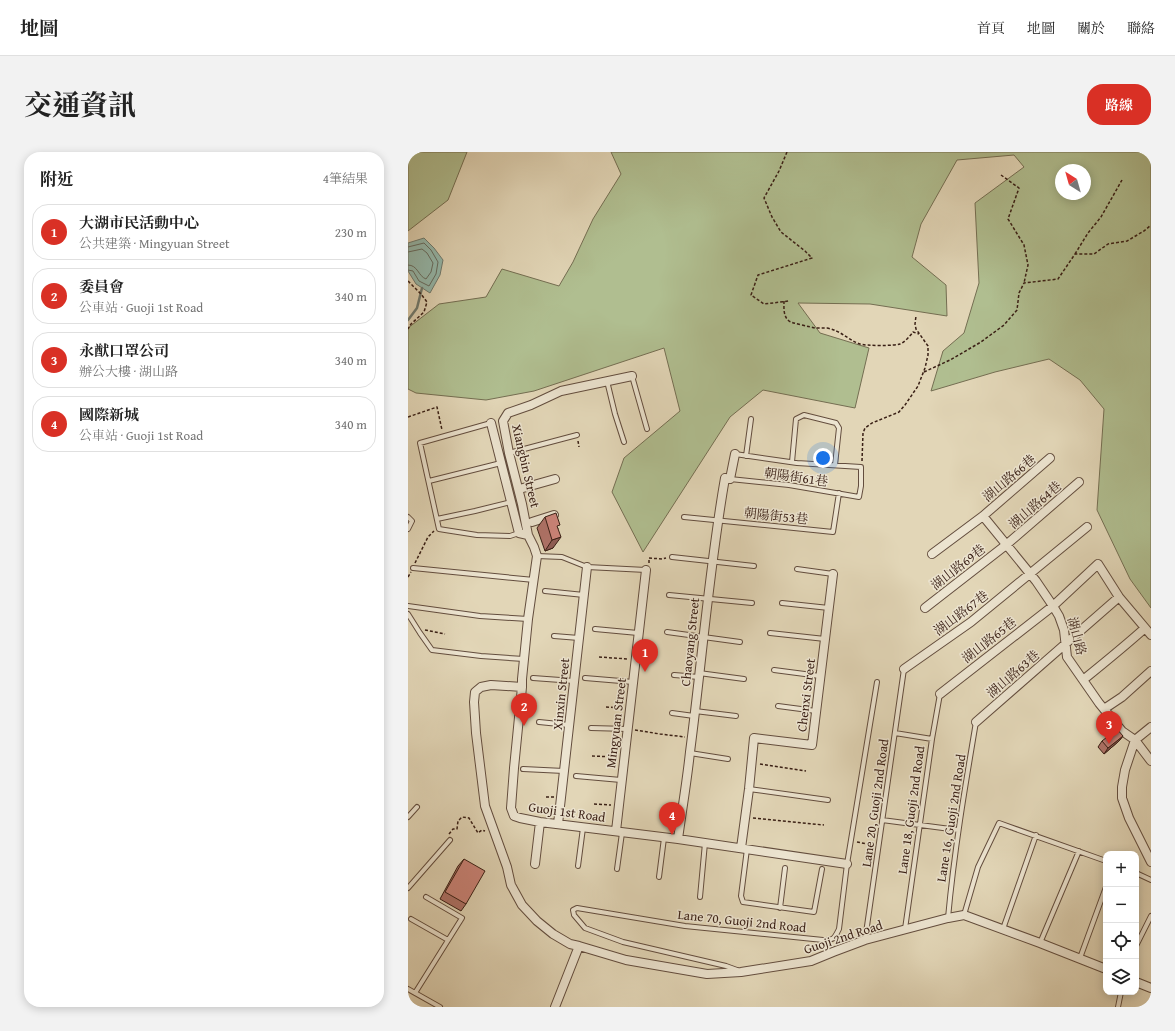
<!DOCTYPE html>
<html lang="zh-TW">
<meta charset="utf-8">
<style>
:root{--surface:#fff;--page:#f2f2f2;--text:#222;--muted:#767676;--line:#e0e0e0;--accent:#d93025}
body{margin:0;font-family:"Gentium Book Plus","Noto Serif TC",serif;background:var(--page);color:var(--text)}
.controls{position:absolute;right:12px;bottom:12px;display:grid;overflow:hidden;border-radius:8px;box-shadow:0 2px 10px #0003}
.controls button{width:36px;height:36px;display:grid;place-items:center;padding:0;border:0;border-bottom:1px solid var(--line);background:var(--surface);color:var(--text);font:20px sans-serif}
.compass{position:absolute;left:647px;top:12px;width:36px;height:36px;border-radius:50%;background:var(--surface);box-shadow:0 2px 10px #0003;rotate:323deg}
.you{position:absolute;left:415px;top:306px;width:14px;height:14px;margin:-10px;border:3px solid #fff;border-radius:50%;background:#1a73e8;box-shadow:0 0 0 6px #1a73e833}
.badge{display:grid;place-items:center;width:26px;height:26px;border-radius:50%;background:var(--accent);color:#fff;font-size:13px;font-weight:700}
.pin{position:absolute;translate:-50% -33px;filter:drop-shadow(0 1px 2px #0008)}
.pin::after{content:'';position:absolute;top:21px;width:14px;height:12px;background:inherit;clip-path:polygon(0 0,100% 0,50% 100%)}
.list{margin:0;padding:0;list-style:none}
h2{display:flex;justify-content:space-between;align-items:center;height:52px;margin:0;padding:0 16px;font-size:17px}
h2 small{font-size:13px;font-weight:400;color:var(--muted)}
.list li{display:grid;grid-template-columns:26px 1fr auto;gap:12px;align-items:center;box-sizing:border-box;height:56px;margin:0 8px 8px;padding:0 8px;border:1px solid var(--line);border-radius:16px}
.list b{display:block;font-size:15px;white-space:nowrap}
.list p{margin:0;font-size:13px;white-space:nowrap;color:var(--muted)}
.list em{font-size:13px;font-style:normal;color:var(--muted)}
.icon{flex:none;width:22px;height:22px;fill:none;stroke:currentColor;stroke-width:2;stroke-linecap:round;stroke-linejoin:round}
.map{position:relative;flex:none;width:743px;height:855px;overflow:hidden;border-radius:16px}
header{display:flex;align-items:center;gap:24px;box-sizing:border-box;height:56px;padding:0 20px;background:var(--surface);border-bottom:1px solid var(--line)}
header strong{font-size:19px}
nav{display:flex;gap:22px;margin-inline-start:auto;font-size:14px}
.intro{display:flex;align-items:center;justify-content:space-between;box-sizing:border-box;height:96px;padding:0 24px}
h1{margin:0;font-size:28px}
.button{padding:10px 18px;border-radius:16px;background:var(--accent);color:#fff;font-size:14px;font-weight:700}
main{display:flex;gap:24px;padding:0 24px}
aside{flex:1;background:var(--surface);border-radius:16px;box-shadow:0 2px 10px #0003}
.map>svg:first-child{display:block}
.green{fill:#b0be90;stroke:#746e52;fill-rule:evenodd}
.water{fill:#95b9ac;stroke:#707b70}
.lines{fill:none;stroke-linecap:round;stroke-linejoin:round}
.shore{stroke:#676c60;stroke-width:1}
.stream{stroke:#707b70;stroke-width:2.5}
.lane-casing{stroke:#634d3e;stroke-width:6}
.street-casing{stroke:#634d3e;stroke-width:10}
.path{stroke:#391f15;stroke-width:1.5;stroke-dasharray:3 2;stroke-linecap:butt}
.lane{stroke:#ece4d0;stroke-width:4}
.street{stroke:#ece4d0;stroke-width:8}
.wall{fill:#af7268;stroke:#391f15}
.shaded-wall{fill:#8f5c55;stroke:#391f15}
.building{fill:#cc8479;stroke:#391f15}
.labels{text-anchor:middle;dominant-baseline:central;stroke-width:3;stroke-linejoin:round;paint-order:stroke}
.street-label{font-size:13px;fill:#391f15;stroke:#ece4d0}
</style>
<header>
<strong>地圖</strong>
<nav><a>首頁</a><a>地圖</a><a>關於</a><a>聯絡</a></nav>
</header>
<div class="intro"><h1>交通資訊</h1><a class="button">路線</a></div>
<main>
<aside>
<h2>附近<small>4筆結果</small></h2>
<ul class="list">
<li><span class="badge">1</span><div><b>大湖市民活動中心</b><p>公共建築 · Mingyuan Street</p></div><em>230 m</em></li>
<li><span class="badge">2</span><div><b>委員會</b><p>公車站 · Guoji 1st Road</p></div><em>340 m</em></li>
<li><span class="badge">3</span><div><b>永猷口罩公司</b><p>辦公大樓 · 湖山路</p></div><em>340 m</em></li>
<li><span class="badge">4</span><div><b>國際新城</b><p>公車站 · Guoji 1st Road</p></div><em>340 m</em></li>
</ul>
</aside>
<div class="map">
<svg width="743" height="855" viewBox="0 0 743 855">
<rect width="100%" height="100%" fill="#e2d6b7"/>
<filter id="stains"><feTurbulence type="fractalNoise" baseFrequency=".005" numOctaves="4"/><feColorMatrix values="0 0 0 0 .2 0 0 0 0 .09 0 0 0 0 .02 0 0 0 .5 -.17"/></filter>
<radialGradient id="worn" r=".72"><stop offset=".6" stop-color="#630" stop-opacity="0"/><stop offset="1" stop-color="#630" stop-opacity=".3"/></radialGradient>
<path class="green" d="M0,0H59L40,48L0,79Z
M203,0H743V456L722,427L689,358L696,257L672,228L641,207L587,220L523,239L535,199L556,181L571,131L567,51L616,15L606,3L549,8L513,72L504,105L538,133L539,164L462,152L390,151L412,181L461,196L447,256L355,238L322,265L235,400L204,340L216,306L272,259L256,196L126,239L78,248L8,241L0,237V176L31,152L78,145L94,117L151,134L165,110L185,67L213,22ZM653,18H677V42H653Z"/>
<path class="water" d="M16,86L26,96L35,108L32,123L22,141L8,132L0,119V91Z"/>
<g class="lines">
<path class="shore" d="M0,95L16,91L23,98L30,110L28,122L21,134L11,129L5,119L0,118
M0,100L14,97L19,101L25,111L23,120L18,127C10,124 10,113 0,113"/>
<path class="stream" d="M0,168L9,156L14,136"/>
<defs>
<path id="lane" d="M224,224L239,277
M199,229L207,262L216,290
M83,271L12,291L31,377L37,378L69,383L102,384L111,381
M101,301L169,283
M338,304L343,267
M384,310L388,267L396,263L428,271L431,276L427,313
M322,327L381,333L451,345L453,334V315L389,311L327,302
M21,329L93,311
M0,365L4,369L0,377
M276,365L425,380L431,341
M29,367L67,359L103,350
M129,404L154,405L179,415L238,418
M264,405L346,414
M5,416L126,428
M389,417L425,422
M137,439L176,443
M261,443L344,451
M374,451L421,456
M0,454L72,464L120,467
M0,462L12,481L24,498L73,504L116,507
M187,477L230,481
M259,480L332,490
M362,481L417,487
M146,484L171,486
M366,518L412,524
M291,521L336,527
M266,523L291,525
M125,526L166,529
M177,526L225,530
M370,554L408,559
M287,559L328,564
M264,561L286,564
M131,570L161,573
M183,576L220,577
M487,581L524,587
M282,601L320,607
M115,617L156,619
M168,624L213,628
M341,637L420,648
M0,665L9,655
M474,668L550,678
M339,697L333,744L335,750L406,760L414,717
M170,714L175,676
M209,717L214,681
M728,721L743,728
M251,725L256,686
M0,736L42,688
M292,745L297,691
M372,756L377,716
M556,763L570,715L591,671L698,709
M540,766C546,700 557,635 568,570
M3,767L40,788
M497,777L524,587L532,542
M595,777L628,683
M457,788L496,517
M632,791L671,699
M728,794L743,764
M672,806L698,735
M329,818L318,814L215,790L177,776L166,763L165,758L169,756L277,774L415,788C426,788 426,787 431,777L439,712L469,530
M0,837L32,855
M7,841L54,766L18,745
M710,855L713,840"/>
<path id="street" d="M83,271L111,381L120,383L126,395L129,404L120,467L114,527V535
M115,336L147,327
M575,364L628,429L645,454L651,464L656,478L659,505L691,551L714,579L727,588L743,609
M124,370L146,363
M120,383L114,352L101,301L95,269L100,261L123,253L153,239L224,224
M524,402L575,364L642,306
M517,456L598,393L671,330
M496,517L563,470L679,375
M675,528C696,511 717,494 737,476
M532,542L645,454L690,412L711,445L743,483
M696,557L714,545L743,519
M568,570L711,445
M743,575L727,588L717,618L714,635V646L721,666L743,710
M150,672L179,415
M208,679L238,418
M270,687C274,658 279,629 282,600C294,509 301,417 317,326L322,327L327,302
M333,696L341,637L346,586L404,593L425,422
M127,712L132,670
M439,712L270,687L132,670L112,666L106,664L103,656L106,616L114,535L83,533L73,535L67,540L66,550L68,581L77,654L99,715L103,733L114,753L129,769L145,782L162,792L171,794L218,808L299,822L333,820L403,809L425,800L457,788L540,766L556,763L632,791L698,817
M728,830L743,836
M147,855L171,794"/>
</defs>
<use href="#lane" class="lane-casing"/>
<use href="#street" class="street-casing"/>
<path class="path" d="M379,0L371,19L356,46L364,65L373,80L397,99L404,106L350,123L343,143L356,152L381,149
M593,23L611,36L600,67L616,93L620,113L616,131
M667,102L680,81L693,65L714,28
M0,129L13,142L19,150L16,160L3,172L0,177
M376,149C376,156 375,164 381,169C383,171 403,175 407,176C411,176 415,176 419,176C434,179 440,188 452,192C458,194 487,194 492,192C496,191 502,184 505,180L511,182
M516,220L542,208L573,190L596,173L609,158L611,141L616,131L650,127L667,102H686L700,92L719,89L736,79L743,73
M0,265L29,255L34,278
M170,289L171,295
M454,309L455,281L457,276L464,271L491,260L497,253L510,234L517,216L520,203V194L508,177L507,172L508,164
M7,411L20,385L26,379
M241,411V406L254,407L258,406
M0,425L3,420
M17,478L37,482
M191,505L220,507
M198,555L214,556
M227,578L252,582L277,585
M184,604L208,605
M352,612L398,619
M138,645H146
M186,652L203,653
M345,666L416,673
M41,682L45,677H49L50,669L54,665L61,666L70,681L74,678L77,679
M449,690L465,693"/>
<use href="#lane" class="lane"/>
<use href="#street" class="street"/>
</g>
<path class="wall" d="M137,365L150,376L145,396L137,399L129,376Z
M715,584L711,589L696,602L690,595L694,589Z
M56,707L58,752L53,759L32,747L50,714Z"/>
<path class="shaded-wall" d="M153,385L145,396L137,399L144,388Z
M715,584L711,589L696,602L700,596Z"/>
<path class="building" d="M148,361L152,373L149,374L153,385L144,388L137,365Z
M709,577L715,584L700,596L694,589Z
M56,707L77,719L58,752L37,740Z"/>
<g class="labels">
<g class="street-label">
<text transform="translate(118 314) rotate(77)">Xiangbin Street</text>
<text transform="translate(388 325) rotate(8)">朝陽街61巷</text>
<text transform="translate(601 326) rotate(-40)">湖山路66巷</text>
<text transform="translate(627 353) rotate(-41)">湖山路64巷</text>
<text transform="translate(368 364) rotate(6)">朝陽街53巷</text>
<text transform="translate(550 415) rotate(-38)">湖山路69巷</text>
<text transform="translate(553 461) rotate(-37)">湖山路67巷</text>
<text transform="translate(669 484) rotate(75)">湖山路</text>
<text transform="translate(581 488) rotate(-38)">湖山路65巷</text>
<text transform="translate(282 490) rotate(-84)">Chaoyang Street</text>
<text transform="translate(605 522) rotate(-41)">湖山路63巷</text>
<text transform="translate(153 542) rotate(-84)">Xinxin Street</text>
<text transform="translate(398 543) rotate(-83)">Chenxi Street</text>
<text transform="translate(208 571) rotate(-83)">Mingyuan Street</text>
<text transform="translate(467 651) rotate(-82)">Lane 20, Guoji 2nd Road</text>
<text transform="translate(503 658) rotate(-82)">Lane 18, Guoji 2nd Road</text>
<text transform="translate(159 660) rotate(8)">Guoji 1st Road</text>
<text transform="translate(543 666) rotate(-81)">Lane 16, Guoji 2nd Road</text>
<text transform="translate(334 769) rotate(6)">Lane 70, Guoji 2nd Road</text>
<text transform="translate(435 785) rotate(-18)">Guoji 2nd Road</text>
</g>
</g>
<rect width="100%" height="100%" filter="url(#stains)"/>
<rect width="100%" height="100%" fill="url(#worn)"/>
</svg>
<div class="controls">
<button>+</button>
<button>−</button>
<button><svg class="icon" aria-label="locate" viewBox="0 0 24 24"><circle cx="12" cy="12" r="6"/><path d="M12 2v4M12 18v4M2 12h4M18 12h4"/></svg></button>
<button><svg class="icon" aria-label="layers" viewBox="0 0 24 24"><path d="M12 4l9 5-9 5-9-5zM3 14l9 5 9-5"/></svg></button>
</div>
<svg class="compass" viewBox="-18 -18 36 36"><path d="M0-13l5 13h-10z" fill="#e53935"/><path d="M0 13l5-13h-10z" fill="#767676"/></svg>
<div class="you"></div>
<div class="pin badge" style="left:237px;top:520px">1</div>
<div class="pin badge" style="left:116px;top:574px">2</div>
<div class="pin badge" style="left:701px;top:592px">3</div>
<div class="pin badge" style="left:264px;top:683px">4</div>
</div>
</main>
